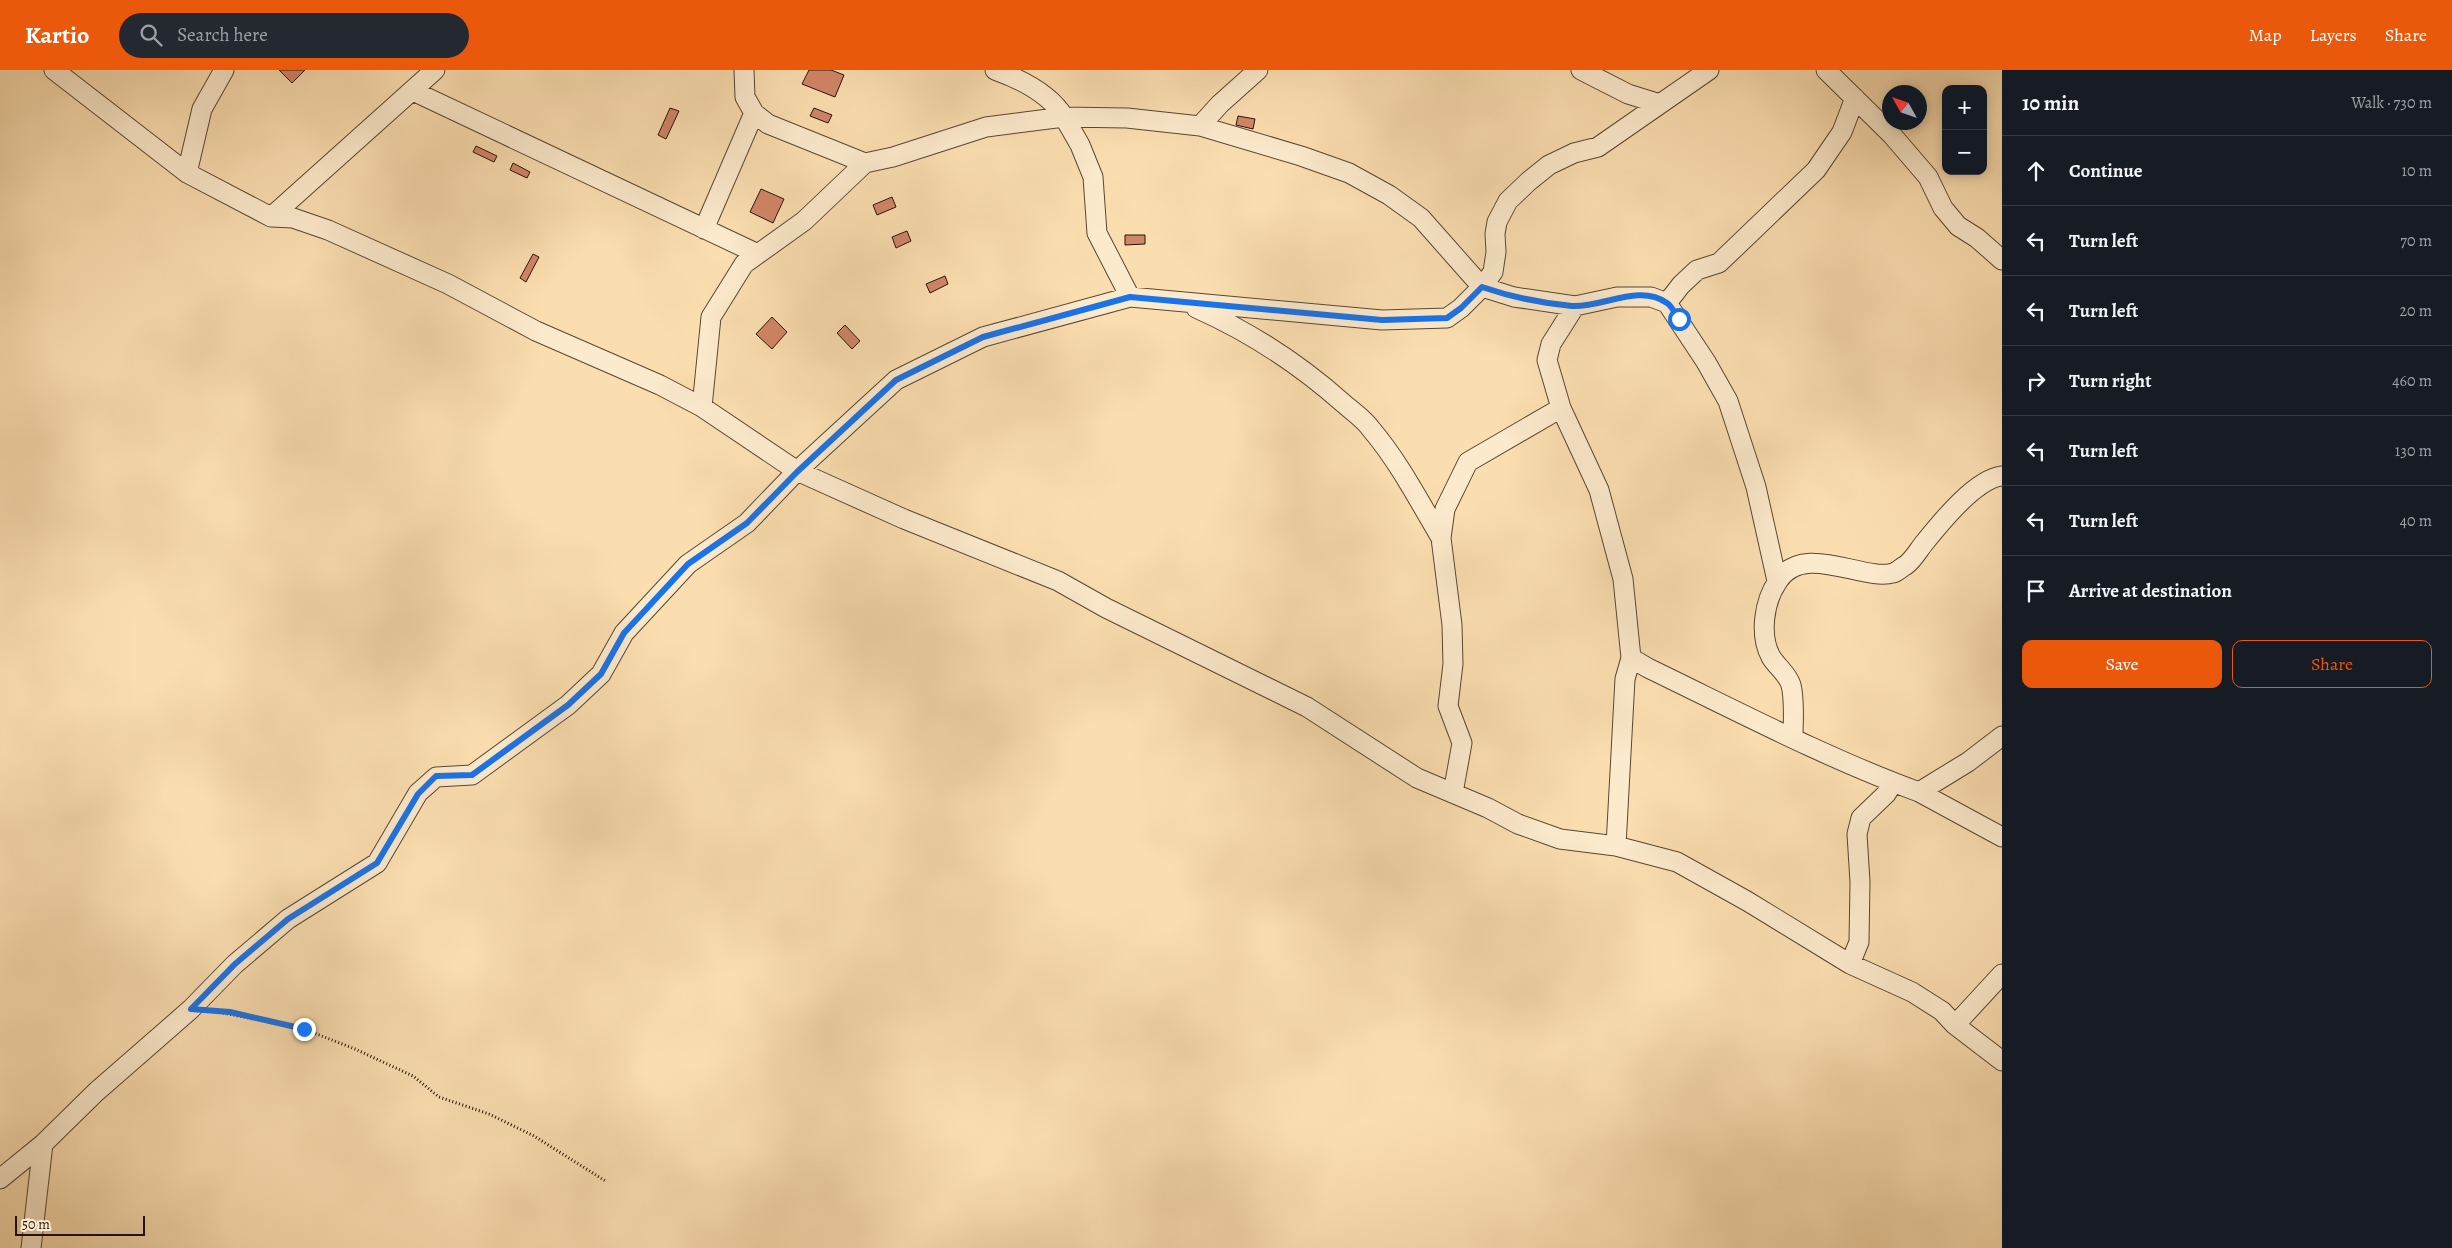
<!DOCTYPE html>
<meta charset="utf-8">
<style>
:root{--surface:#171b24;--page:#242831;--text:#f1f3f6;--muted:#9ea1a6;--line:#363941;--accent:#ea580c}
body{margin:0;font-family:Alegreya,serif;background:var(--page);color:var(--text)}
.controls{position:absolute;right:15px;top:15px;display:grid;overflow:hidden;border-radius:10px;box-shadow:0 2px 12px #0003}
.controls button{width:45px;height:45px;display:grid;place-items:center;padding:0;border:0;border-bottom:1px solid var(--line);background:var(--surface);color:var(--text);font:25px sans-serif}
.compass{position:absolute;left:1882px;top:15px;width:45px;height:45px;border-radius:50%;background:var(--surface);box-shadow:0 2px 12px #0003;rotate:310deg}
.scale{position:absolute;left:15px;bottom:12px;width:130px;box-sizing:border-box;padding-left:5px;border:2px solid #221508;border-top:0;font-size:14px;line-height:18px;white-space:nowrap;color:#221508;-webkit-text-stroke:4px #fceacc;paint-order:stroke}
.stop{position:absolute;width:15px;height:15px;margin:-11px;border:4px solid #1a73e8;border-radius:50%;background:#fff}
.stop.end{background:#1a73e8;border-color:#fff;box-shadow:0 1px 5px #0008}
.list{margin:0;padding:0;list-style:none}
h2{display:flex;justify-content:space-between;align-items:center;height:65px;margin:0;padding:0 20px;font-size:21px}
h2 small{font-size:16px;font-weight:400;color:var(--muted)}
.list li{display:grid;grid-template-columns:32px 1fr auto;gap:15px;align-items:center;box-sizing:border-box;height:70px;padding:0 20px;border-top:1px solid var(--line)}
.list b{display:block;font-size:19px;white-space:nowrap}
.list em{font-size:16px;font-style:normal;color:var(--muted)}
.actions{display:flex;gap:10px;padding:15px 20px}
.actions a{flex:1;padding:11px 0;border:1px solid var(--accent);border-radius:10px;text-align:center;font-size:18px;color:var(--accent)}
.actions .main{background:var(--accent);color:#fff}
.icon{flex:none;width:28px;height:28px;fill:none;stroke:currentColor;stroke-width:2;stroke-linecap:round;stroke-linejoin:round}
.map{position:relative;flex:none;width:2002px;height:1178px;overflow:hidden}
header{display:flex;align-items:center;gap:30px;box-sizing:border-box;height:70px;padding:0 25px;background:var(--accent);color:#fff}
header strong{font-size:24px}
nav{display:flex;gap:28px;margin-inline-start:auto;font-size:18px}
.search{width:350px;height:45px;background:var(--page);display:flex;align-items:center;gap:12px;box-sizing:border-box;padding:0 18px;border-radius:28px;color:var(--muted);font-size:19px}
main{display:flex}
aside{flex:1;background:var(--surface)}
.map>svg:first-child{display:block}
.building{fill:#d28668;stroke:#221508}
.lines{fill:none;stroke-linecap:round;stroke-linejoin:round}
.minor-casing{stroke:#584732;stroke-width:21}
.path{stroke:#221508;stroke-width:3;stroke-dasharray:1 2.5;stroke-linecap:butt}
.minor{stroke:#fceacc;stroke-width:19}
.route{stroke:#1a73e8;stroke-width:6}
</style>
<header>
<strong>Kartio</strong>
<div class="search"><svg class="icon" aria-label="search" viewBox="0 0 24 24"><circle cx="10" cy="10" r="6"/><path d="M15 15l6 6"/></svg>Search here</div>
<nav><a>Map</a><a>Layers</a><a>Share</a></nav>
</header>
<main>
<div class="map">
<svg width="2002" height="1178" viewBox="0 0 2002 1178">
<rect width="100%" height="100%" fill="#fbdeb0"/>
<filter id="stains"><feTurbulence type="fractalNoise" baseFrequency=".004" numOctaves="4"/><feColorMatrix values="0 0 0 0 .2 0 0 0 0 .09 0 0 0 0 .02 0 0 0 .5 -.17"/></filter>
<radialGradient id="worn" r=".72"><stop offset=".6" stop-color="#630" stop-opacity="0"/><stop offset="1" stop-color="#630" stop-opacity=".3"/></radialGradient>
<path class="building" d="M279,0H305L292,13Z
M809,0H831L844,5L835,27L802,14Z
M670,38L679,41L666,69L658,65Z
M814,38L832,45L828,53L810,46Z
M1238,46L1255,49L1253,59L1236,55Z
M476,76L497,86L494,92L473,82Z
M513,93L530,102L527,108L510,100Z
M761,119L784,129L773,153L750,142Z
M892,127L896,137L877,145L873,135Z
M907,161L911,171L896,178L892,167Z
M1125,165H1145V174L1125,175Z
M533,184L539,187L526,212L520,208Z
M945,206L948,214L930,223L926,214Z
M772,247L787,262L772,279L756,264Z
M845,255L860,271L852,279L837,263Z"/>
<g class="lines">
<defs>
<path id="minor" d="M54,0L187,103L271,147L293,148L328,160L448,214L536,261L660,315L702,337L797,401L904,449L1058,511L1106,538L1307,637L1417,708L1488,738L1518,754L1560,769L1616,776L1677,792L1747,831L1850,894L1912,922L1942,941L1955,955L2002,991
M744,0L745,27L754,43L768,54L865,93L893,87L986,57L1064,47L1080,75L1093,107L1097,163L1130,227
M995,0C1020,9 1050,24 1064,47L1127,48L1200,56L1301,86L1349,103L1389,125L1421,148L1482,217L1514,227L1575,236L1617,227H1651L1667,233L1706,292L1728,331L1756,417L1777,511
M1581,0L1628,24L1660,34
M1826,0L1892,65L1928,107L1943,138L1958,156L1977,168L2002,190
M413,21L758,184
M1200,56L1220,34L1258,0
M187,103L202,39L224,0
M271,147L435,0
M704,159L754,43
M1667,233L1681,215L1697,200L1719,193L1816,100L1842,62L1855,28
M1575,236L1551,274L1547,290L1561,338L1599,420L1623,509L1631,588
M1196,238C1250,262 1299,294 1343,333C1352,341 1364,349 1371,359C1399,392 1419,431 1441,468
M702,337L711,247L744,194L804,151L865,93
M1793,668C1793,651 1795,631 1791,615C1787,603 1777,597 1771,587C1759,565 1764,531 1778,511C1803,471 1864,512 1893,503C1897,502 1902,497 1906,495C1914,489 1919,479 1925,472C1942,451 1976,409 2002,406
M1919,722L2002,767
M1453,723L1462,673L1448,636L1453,594L1452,555L1441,468L1445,439L1468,392L1561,338
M1616,776L1625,609L1631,588L1648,598C1737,641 1826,688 1919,722L1968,692L2002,666
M1850,894L1859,872L1860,812L1857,764L1861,748L1886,724L1893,713
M1955,955L2002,904
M0,1109L43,1074L96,1022L191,939L235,894L288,849L377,793L418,723L436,707L472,705L568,635L601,604L624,563L688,494L747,453L797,401L896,310L983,267L1130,227L1382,250L1447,248L1461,238L1482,217L1493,202L1496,182L1495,164L1497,152L1508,131L1529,111L1549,95L1574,83L1598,77L1709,0
M31,1178L43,1074"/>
</defs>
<use href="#minor" class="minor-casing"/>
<path class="path" d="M213,941L304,959L355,979L413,1006L439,1027L489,1044L534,1066L607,1112"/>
<use href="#minor" class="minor"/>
</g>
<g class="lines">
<path class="route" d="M304,959L230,942L191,939L235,894L288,849L377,793L418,724L436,706L472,705L568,635L601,604L624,563L688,494L747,453L797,402L896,310L983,267L1130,227L1382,250L1447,248L1461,238L1482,217C1511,227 1541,233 1572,236C1602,238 1639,213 1667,233C1672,236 1675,244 1679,249"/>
</g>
<rect width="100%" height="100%" filter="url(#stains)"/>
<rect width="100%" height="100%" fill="url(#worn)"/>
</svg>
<div class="controls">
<button>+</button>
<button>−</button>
</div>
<svg class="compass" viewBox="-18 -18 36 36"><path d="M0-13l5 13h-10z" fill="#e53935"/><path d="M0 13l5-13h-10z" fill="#9ea1a6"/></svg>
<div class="scale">50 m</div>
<div class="stop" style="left:1679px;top:249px"></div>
<div class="stop end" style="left:304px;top:959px"></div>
</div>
<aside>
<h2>10 min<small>Walk · 730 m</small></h2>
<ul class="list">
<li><svg class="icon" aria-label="ahead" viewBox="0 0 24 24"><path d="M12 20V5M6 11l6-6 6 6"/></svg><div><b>Continue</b></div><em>10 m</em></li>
<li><svg class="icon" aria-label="left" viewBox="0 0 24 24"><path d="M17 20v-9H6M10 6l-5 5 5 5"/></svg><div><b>Turn left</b></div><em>70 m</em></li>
<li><svg class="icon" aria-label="left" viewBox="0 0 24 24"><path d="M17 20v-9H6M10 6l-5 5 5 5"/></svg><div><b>Turn left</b></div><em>20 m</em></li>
<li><svg class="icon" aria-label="right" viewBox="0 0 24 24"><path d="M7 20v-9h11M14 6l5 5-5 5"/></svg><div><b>Turn right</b></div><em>460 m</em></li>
<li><svg class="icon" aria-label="left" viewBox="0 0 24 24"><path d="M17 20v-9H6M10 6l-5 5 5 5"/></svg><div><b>Turn left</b></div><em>130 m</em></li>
<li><svg class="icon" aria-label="left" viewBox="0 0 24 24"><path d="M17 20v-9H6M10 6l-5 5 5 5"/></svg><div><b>Turn left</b></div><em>40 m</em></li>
<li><svg class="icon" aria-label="arrive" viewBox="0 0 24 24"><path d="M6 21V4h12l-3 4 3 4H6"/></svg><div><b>Arrive at destination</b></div></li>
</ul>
<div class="actions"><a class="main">Save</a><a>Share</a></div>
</aside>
</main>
